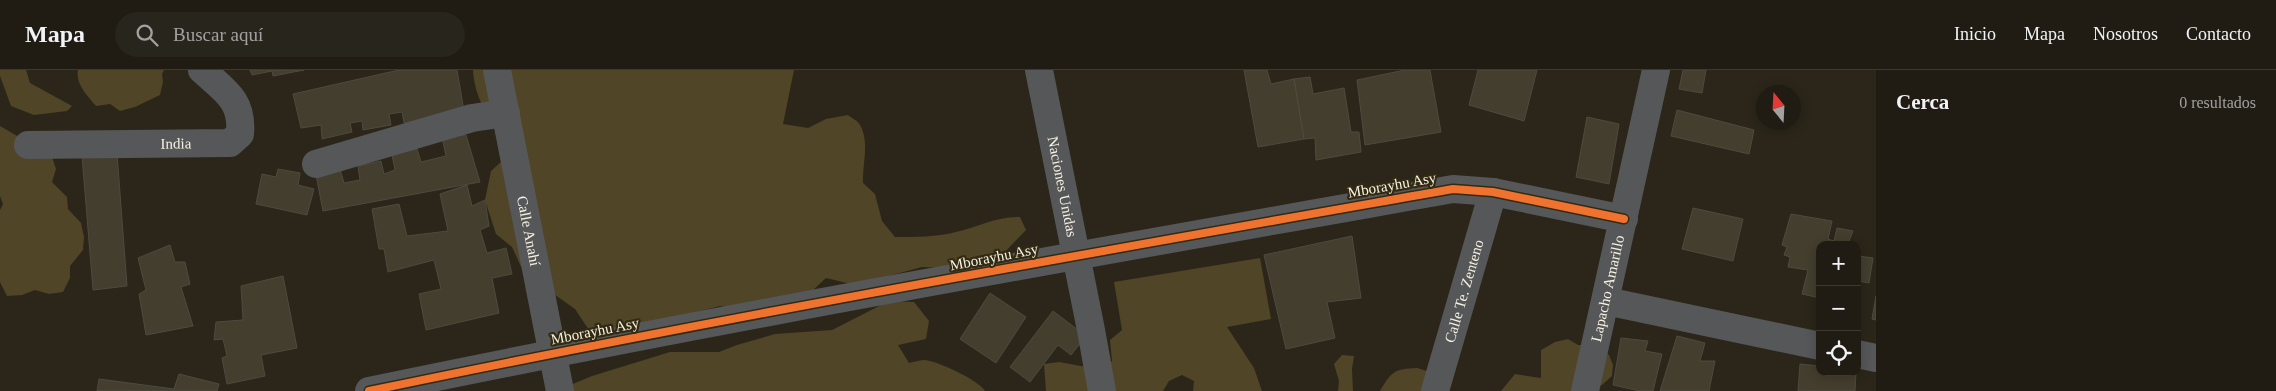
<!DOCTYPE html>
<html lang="es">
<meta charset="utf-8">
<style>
:root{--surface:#201c13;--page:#28251c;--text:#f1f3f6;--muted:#a2a1a0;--line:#3d3a33}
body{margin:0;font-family:Georgia,serif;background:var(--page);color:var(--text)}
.controls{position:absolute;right:15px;bottom:15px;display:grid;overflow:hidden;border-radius:10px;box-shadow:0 2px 12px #0003}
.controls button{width:45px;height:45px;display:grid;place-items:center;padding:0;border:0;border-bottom:1px solid var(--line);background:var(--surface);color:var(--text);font:25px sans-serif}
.compass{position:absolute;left:1756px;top:15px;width:45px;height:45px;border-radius:50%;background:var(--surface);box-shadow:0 2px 12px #0003;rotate:342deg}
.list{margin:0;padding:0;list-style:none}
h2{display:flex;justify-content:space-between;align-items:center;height:65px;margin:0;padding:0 20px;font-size:21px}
h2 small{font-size:16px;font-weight:400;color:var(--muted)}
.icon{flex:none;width:28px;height:28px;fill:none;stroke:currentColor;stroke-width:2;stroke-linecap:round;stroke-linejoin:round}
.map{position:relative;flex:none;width:1876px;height:321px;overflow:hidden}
header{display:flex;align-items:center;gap:30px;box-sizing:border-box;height:70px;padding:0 25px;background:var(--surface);border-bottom:1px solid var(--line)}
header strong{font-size:24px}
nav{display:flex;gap:28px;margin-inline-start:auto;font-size:18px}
.search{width:350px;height:45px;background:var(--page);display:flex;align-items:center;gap:12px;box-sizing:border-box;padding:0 18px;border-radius:28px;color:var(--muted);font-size:19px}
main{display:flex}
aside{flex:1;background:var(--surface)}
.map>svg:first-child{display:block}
.green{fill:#504526}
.building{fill:#433e2e;stroke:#4e4a3f}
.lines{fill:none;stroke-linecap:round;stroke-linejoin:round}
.minor{stroke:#555758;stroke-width:28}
.cycleway-casing{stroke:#322a12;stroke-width:11}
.cycleway{stroke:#ef722f;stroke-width:8}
.labels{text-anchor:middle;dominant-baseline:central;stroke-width:4.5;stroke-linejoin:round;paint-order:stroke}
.street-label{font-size:15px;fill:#f7f2e3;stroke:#322a12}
</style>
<header>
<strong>Mapa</strong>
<div class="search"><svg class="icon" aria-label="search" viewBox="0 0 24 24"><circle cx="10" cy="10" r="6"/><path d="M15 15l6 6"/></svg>Buscar aquí</div>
<nav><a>Inicio</a><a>Mapa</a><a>Nosotros</a><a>Contacto</a></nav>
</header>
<main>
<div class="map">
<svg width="1876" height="321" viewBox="0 0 1876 321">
<rect width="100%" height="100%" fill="#2b2619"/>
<path class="green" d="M0,0H26L30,13L72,36L67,41L34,45L11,36L0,6Z
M78,0H164L162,4L163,12L160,25L135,37L120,41L110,34L96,36C88,26 75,14 78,0Z
M473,0H794L783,54L808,58L826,49L848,45C852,48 858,51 860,55C870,72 862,95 863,113L875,124L882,151L895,167C916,167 936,167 956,162C978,157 997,146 1020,147L1026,160L1003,184L980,191L952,198L922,197L855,215L826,208L813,220L740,239L720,236L599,267L587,257L575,239L524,203L512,177L496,164L485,130L491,101L513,81C494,55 475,34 473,0Z
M0,56L19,67L48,75L56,99L52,112L67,127L68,139L81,153L84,167L83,180L70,196V208L63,222L49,224L35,220L22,225L7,226L0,212V140L3,134L0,126Z
M1260,188L1271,249L1227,257L1254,298L1262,321H1193L1194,311L1182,305L1169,311L1163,321H1046L1044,294L1059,292L1103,300L1112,291L1110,270L1122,260L1114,212Z
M889,231L914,232L929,251L926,269L898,275L909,293C914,292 920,290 925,290C937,291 979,310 985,321H556L592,306L670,282H719L737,275L775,264L832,260Z
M1568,269L1578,275H1597L1609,285L1613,295L1612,306L1602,315L1591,318L1589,321H1501L1515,304L1541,308V280L1555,272Z
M1342,285L1354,286L1352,299L1353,321H1338L1339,311L1334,294Z
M1417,298L1433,303L1440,321H1380C1392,301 1394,299 1417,298Z"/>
<path class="building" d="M250,0H304L273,6L272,1L252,5Z
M399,0H457L464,41L404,53L402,42L389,44L391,55L363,60L362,51L350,53L352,62L322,69L321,55L301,58L293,24Z
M1244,0H1267L1271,14L1294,9L1304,69L1258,77Z
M1405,0H1430L1441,62L1365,75L1357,10Z
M1478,0H1537L1524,51L1469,35Z
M1683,0H1706L1702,23L1679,19Z
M1310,7L1313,24L1344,18L1351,62H1359L1361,82L1316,90L1315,68L1304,69L1294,9Z
M1677,40L1754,60L1749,84L1671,66Z
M1587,47L1619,54L1609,114L1576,107Z
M466,65L480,112L323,141L316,105L340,99L344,113L360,110L358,96L381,91L384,104L395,100L392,85L417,79L421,92L446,86L442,67Z
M117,83L127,216L93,220L82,86Z
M278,99L300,103L298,115L314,119L307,145L256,134L262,104L276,107Z
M467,115L472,136L485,130L489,156L480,160L487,183L506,178L512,204L492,208L499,243L426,260L419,224L441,219L434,190L388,202L384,179H379L372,139L399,134L407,166L448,161L440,124Z
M1693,138L1743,149L1733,191L1682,179Z
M1791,144L1832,151L1828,169L1834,171L1837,158L1853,161L1848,174L1851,175H1820V228L1802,224L1808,200L1788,197L1790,187L1784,185L1787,177L1782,175Z
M1352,166L1361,228L1327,232L1335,268L1286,279L1264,185Z
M170,175L175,192H185L190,214L181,217L193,256L146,265L139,224L146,220L138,188Z
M1857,176L1860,177L1859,186L1873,188L1869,213L1857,211Z
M283,206L297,278L261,285L265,306L227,314L222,288L227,286L223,269L214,270L216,252L243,250L241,216Z
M990,223L1026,247L996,293L960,269Z
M1876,226V250L1872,249Z
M1053,241L1086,266L1071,285L1058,275L1030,312L1010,297Z
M1677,266L1705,273L1700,291H1715L1709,321H1660Z
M1621,268L1648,271L1645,281L1662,284L1653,321H1640L1613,315Z
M1800,294L1820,296V302H1856L1855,321H1798Z
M179,304L219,314L217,321H97L99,309L174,319Z"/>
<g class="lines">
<g class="minor">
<path id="s1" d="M497,0L560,321"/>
<path id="s2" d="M1039,0L1091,260L1102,321"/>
<path id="s3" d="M28,75L230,73L240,64C243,30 225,21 202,0"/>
<path d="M316,94L472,48L506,43"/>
<path d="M1606,231L1820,276"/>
<path d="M1857,284L1876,288"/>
<path d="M369,321C729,246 1091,183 1453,119L1493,122L1624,149"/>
<path id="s4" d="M1435,321L1493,122"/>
<path id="s5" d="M1585,321L1656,0"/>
</g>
<defs>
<path id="cycleway" d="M369,321C729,246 1091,183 1453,119L1493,122L1624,149"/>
</defs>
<use href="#cycleway" class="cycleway-casing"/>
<use href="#cycleway" class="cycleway"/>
</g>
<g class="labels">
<g class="street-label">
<text stroke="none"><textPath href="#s3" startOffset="148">India</textPath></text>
<text transform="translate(1392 115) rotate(-10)">Mborayhu Asy</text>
<text stroke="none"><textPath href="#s2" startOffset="119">Naciones Unidas</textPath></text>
<text stroke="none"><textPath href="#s1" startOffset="164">Calle Anahí</textPath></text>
<text transform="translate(994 187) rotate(-11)">Mborayhu Asy</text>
<text stroke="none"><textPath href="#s5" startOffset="105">Lapacho Amarillo</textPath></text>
<text stroke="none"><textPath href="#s4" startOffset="104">Calle Te. Zenteno</textPath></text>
<text transform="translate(595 261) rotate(-11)">Mborayhu Asy</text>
</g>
</g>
</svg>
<div class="controls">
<button>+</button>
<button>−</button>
<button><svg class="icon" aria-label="locate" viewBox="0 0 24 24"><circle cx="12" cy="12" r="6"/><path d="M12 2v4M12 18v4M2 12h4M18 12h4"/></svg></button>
</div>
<svg class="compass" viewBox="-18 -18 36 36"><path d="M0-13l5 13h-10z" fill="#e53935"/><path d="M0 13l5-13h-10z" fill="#a2a1a0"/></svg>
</div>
<aside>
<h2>Cerca<small>0 resultados</small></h2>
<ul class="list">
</ul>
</aside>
</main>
